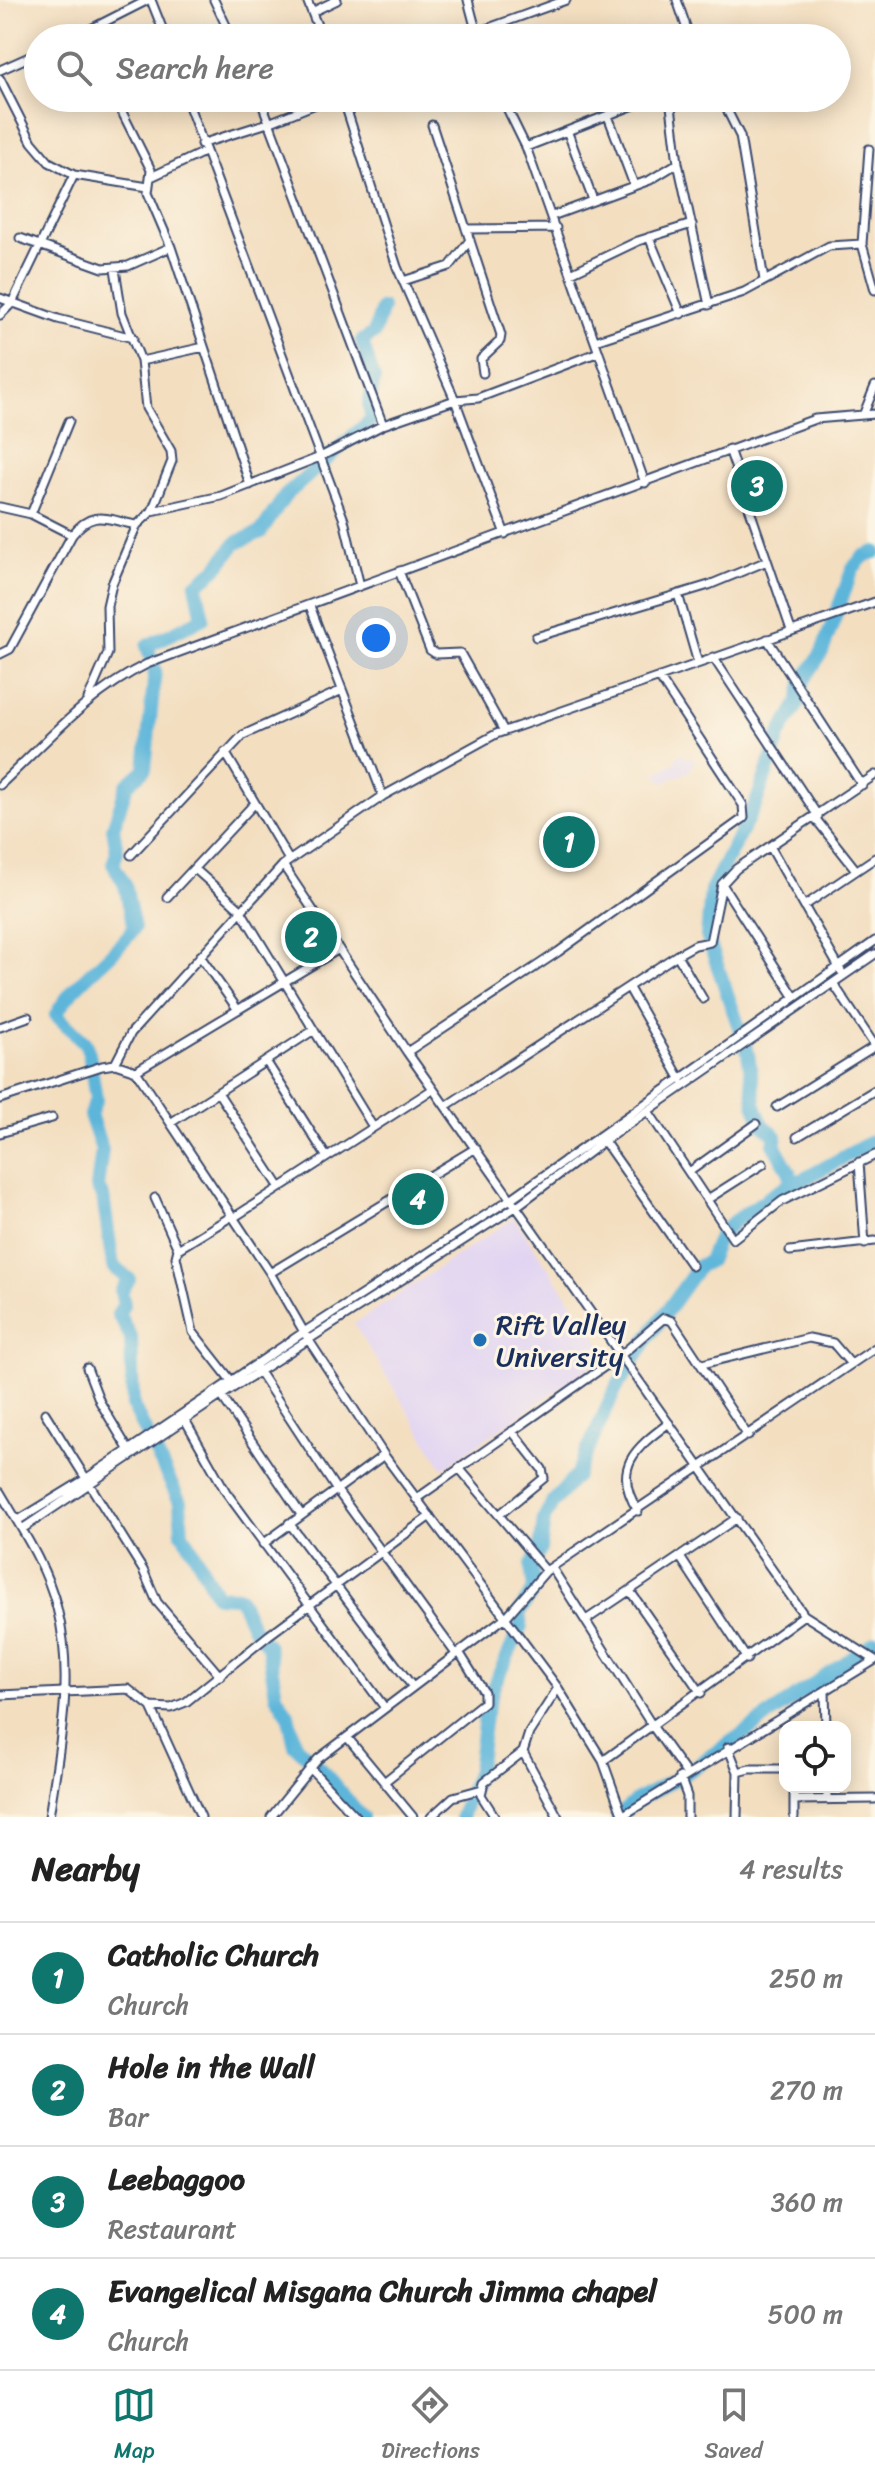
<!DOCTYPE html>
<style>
:root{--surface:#fff;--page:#f6f6f6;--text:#222;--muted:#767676;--line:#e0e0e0;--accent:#0f766e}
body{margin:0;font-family:Sriracha,sans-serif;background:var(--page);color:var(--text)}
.controls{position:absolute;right:24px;bottom:24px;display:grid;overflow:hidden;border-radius:16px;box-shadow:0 4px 20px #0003}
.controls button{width:72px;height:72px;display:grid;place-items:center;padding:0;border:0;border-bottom:2px solid var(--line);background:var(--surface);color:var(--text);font:40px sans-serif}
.you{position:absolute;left:376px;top:638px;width:28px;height:28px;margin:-20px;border:6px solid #fff;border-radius:50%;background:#1a73e8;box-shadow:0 0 0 12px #1a73e833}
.badge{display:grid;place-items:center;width:52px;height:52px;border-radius:50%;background:var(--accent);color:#fff;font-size:26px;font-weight:700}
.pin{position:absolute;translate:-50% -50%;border:4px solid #fff;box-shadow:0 2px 8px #0006}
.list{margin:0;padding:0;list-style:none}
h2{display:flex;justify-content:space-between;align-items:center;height:104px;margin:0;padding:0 32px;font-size:34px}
h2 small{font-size:26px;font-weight:400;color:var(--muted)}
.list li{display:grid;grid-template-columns:52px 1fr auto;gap:24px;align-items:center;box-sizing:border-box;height:112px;padding:0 32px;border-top:2px solid var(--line)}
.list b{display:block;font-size:30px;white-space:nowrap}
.list p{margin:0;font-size:26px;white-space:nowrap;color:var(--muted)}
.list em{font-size:26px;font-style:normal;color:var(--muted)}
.icon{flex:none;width:44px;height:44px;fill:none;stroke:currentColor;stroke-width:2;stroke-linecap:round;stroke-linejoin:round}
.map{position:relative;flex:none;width:875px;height:1817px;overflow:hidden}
.search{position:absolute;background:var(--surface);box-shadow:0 4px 20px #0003;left:24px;right:24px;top:24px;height:88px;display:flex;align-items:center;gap:20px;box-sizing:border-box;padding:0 28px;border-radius:44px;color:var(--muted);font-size:30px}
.sheet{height:552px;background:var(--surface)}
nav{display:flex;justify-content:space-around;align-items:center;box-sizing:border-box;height:112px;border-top:2px solid var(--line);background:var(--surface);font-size:22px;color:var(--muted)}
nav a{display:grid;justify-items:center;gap:4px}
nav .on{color:var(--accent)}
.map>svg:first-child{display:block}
.built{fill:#e1d4f3}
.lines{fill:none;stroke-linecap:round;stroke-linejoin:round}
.river{stroke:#5db6da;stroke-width:14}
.minor-casing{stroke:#3b496d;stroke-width:11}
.minor{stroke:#fff;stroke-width:7}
.poi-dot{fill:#1f6fb2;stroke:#fcf5e5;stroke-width:3}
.labels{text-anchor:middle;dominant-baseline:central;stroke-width:6;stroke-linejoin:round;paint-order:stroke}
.poi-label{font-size:28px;fill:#1b2f5e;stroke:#fcf5e5;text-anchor:start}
</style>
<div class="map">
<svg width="875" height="1817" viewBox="0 0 875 1817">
<rect width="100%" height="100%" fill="#fcf5e5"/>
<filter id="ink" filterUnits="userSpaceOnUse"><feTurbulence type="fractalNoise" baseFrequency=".0125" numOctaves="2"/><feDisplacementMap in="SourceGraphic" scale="16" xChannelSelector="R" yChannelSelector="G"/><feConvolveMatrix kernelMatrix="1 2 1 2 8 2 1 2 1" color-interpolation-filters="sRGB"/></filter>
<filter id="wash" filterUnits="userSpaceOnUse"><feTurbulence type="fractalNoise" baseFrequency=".006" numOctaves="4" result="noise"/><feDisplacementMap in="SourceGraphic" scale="32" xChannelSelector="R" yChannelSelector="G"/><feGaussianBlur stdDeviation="1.8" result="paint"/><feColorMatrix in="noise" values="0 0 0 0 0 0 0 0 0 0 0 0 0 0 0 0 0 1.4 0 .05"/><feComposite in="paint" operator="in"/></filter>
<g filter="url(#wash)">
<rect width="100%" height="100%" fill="#f3dec0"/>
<path class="built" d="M683,753L685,758L691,756L695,764L690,766L692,770L663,783L657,773L676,762L675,757Z
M514,1218L608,1355L443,1468L354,1324Z"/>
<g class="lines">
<path class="river" d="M790,1183L804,1179L875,1140
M362,1817L320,1768L295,1745L288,1714L276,1695L268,1646L252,1626L239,1597L217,1596C210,1584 189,1539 182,1534L180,1502L133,1406L131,1337L118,1314L124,1304L121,1292L129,1279L113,1266L103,1196L97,1187L102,1150L90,1115L96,1099L89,1053L85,1043L56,1015C74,980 112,960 134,928L125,885L113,864L117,852L113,828L127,785L145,769L155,671L147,646L203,618L196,585L216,569L236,543L261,532L285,496L372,419L369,405L374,380L362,341L374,333L382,308
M461,1817L478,1770L485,1716L494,1685L521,1627L519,1613L534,1589L531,1566L540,1550L544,1519L553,1502L576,1476L615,1390L649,1336L699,1266L709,1261L719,1237L733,1222L790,1183V1173L774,1144L776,1136L762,1124L756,1108L748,1053L707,936L711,890L756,803L780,734L799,702L803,682L822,652L853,568L864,556L875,552
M618,1817L634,1802L686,1773L875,1642"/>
</g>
</g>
<g filter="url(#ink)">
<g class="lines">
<defs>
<path id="minor" d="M151,0L166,38
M214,0L232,38
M307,0L322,38
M468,0L478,38
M677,0L690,38
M312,12L337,0
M73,38L148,0
M461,38L566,0
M0,70L38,53
M0,79L32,142L49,162L74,175L148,187
M115,98L151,170L148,193L171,247L250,485
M186,98L344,520L360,586
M260,98L383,425
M343,98L397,267L455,400L505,534
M502,98L526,147L645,483
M721,98L740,136L764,280
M608,116L634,185
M432,125L501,335L500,341L481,359L483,373
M568,133L593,200
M201,144L271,122L331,98
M526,147L652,98
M869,149L862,244L875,290
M678,163L709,305
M151,177L204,152
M552,216L650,180L678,163L670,98
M466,229L556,228
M649,237L681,314
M20,238L103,268L128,266L171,247
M115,269L122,313L141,361L146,408L171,451L172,461L152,511
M571,273L638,241L692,224
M403,281L450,266L470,240
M0,298L58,319L133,338
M0,315L12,303L74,175
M595,341L744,292L829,246L862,244
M141,361L204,347
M864,413L875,386
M729,449L791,630
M0,507L31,514L72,535C93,508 107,520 137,525
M31,514L69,421
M399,571L430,650L436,654L460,653L504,731
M678,594L698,663
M310,606L383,796
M536,637L709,585L767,561
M767,639L862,785
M0,654L10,649L72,535
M713,657L818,816
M88,699L108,653L107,606L112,584L137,525L152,511L221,496L320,457L383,425L455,400L478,398L599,352
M225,752L289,860
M0,785C47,741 89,692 147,664L815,419L875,414
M815,818L856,870
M771,848L841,971
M131,855L243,735L340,691
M283,865L407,1052L804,1615L875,1660
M195,869L240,909L373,1127
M722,884L794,996
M167,897L255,803
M804,906L875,858
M677,955L703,999
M200,956L238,1010
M833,983L875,1046
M629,988L681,1080
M0,1027L28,1017
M407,1052L558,952L744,818L743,805L659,677
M266,1061L326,1156
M115,1064L131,1033L283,865L383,796L496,734L875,602
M136,1071L339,949
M219,1094L279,1186
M0,1099L102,1066L115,1064L136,1071L270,1273L308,1339L384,1455L558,1688L603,1761L623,1817
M446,1106L677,955L695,945L710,942L722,884L736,869L875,775
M777,1107L875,1046
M648,1111L733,1239L782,1201L875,1155
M172,1122L314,1030
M0,1133L52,1118
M797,1137L875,1090
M604,1141L692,1266
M859,1162L865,1244
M689,1172L756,1124
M155,1198L178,1249L176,1257L193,1332L233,1383
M708,1199L763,1164
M233,1218L433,1089
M178,1249L232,1216
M790,1251L875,1241
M270,1273L476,1148
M702,1364L809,1338L833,1343L850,1363
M256,1367L336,1489L456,1654
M87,1368L100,1402L128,1449
M219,1392L300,1513
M45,1413L143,1570L157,1602L220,1676
M184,1418L226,1492L385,1708
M459,1468L546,1571
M0,1492C21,1528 47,1567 57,1608C75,1677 59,1749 49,1817
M416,1499L621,1355L664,1318L672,1321L748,1436
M638,1511C611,1468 635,1448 669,1423
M499,1515L544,1478L542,1469L512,1431
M17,1521L84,1480L304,1332L512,1198L875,941
M289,1523L412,1686
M22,1529L222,1395L517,1206L604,1141L875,954
M263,1544L384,1455
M680,1557L747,1659
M552,1568L653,1727L686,1773
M630,1591L701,1693
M586,1620L737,1518
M825,1691L826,1727
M0,1695L128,1689L151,1707L201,1817
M151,1707L171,1708L186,1702L269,1635L430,1516
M347,1737L413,1817
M728,1747L738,1772L737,1817
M603,1761L804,1615
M310,1768L356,1817
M738,1772L750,1769H785
M680,1777L687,1796V1817
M384,1782L484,1702V1692L459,1652
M827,1787V1799
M794,1800L875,1799
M622,1816L875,1660
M271,1817L318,1759L507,1616L546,1571L875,1348
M431,1817L453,1797L482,1789
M495,1817L481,1795L484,1782L523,1752
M558,1817L523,1752L529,1733L558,1688
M794,1817V1787"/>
</defs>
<use href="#minor" class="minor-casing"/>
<use href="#minor" class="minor"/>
</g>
</g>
<circle class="poi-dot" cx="480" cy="1340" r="8"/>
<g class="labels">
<g class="poi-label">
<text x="496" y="1324">Rift Valley<tspan x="496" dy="32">University</tspan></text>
</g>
</g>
</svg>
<div class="controls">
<button><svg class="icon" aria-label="locate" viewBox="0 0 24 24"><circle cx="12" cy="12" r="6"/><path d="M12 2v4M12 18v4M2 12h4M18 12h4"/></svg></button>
</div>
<div class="you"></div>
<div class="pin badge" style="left:569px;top:842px">1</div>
<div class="pin badge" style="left:311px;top:937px">2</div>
<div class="pin badge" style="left:757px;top:486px">3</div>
<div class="pin badge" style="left:418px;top:1199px">4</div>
<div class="search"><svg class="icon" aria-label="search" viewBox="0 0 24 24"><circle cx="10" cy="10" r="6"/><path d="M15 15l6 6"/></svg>Search here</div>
</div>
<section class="sheet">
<h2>Nearby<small>4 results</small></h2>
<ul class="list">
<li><span class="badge">1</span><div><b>Catholic Church</b><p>Church</p></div><em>250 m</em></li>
<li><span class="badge">2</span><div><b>Hole in the Wall</b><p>Bar</p></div><em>270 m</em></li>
<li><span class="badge">3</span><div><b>Leebaggoo</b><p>Restaurant</p></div><em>360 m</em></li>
<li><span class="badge">4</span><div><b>Evangelical Misgana Church Jimma chapel</b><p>Church</p></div><em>500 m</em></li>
</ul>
</section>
<nav>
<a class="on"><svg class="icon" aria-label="map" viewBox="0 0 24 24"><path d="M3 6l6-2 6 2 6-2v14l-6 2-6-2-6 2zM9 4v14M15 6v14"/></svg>Map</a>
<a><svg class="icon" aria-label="directions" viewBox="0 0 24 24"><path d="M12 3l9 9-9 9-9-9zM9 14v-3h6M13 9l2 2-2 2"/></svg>Directions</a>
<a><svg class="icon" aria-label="saved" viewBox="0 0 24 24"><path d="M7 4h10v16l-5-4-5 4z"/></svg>Saved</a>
</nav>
